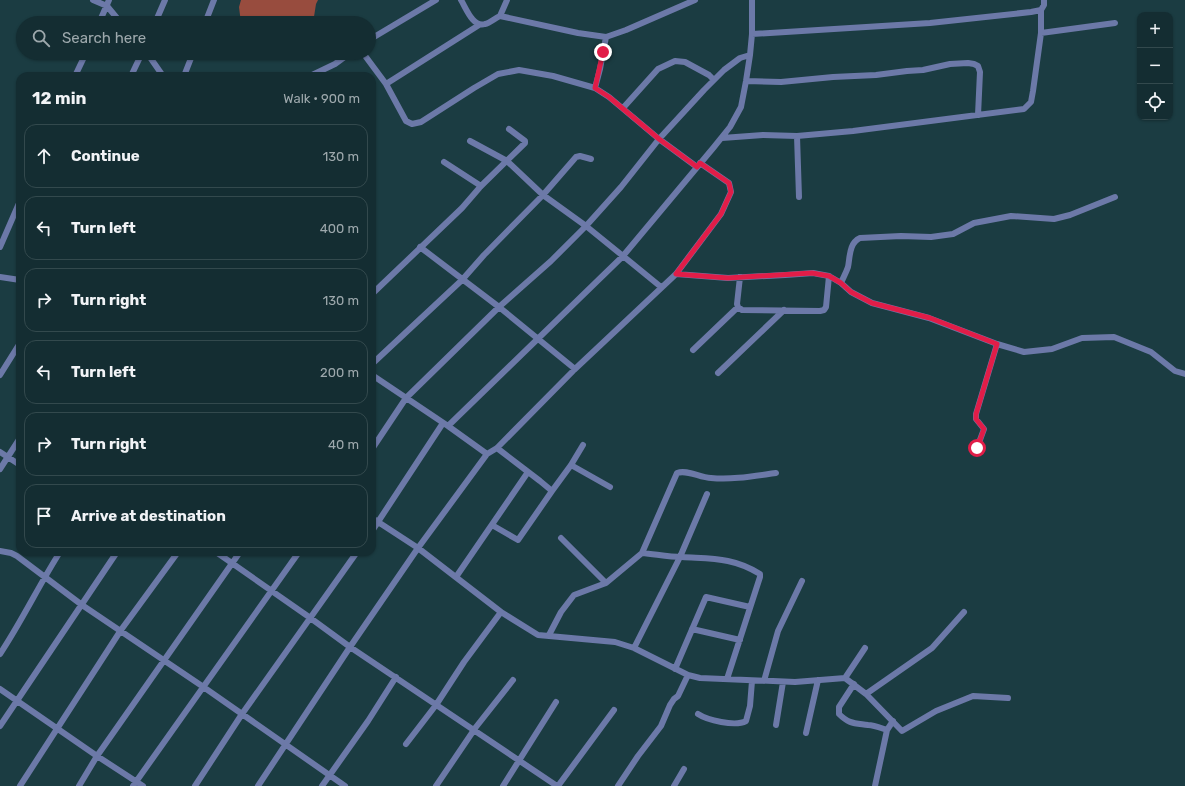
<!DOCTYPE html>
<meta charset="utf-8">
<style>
:root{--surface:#142d32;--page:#1d353a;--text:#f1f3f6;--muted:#9da8ac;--line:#33494d}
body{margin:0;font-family:Rubik,sans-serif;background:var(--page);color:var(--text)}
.controls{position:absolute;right:12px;top:12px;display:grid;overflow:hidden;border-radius:8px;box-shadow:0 1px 3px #0004}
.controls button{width:36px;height:36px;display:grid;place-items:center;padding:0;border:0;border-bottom:1px solid var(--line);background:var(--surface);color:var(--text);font:20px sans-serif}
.stop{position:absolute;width:12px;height:12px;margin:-9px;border:3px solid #e11d48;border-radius:50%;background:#fff}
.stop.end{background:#e11d48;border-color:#fff;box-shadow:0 1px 4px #0008}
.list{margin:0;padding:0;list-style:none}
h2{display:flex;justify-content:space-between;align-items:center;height:52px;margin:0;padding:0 16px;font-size:17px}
h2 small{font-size:13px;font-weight:400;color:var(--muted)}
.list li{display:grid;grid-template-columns:26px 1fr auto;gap:12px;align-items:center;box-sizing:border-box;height:64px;margin:0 8px 8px;padding:0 8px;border:1px solid var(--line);border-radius:12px}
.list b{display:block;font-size:15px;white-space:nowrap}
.list em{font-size:13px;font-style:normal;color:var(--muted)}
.icon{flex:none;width:22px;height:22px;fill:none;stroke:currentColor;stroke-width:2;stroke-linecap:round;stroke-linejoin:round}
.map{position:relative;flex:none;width:1185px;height:786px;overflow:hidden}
.search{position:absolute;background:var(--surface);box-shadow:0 1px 3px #0004;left:16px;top:16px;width:360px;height:44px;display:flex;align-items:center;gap:10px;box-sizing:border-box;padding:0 14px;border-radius:22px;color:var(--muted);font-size:15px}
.panel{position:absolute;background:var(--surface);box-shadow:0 1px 3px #0004;left:16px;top:72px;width:360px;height:484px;border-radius:12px}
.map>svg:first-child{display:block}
.forest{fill:#984c3e}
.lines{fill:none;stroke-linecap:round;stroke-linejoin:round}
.minor{stroke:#6c79a8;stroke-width:6}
.route{stroke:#e11d48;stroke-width:5}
</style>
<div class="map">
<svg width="1185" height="786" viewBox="0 0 1185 786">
<rect width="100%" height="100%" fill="#1b3c42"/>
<path class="forest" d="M241,0H318L316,4L313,23H241L239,7Z"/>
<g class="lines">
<path class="minor" d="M93,0L107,6L121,23
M461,0C466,8 473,28 485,24C490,23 495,18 500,16L578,33L606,37L626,30L695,0
M500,16L507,0
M99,23L109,0
M155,23L165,0
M205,23L214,0
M1041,33L1115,23
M752,34L930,23L1031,12L1041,10L1044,5V0
M369,40L436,0
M147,53L163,76
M363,53L386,84L406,121L412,124L421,122L474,88L498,74L519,70L553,76L595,88L609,97L659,139L697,167
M75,76L86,53
M131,76L142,53
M184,76L193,53
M310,76L335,64L350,53
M746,81L781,82L833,77L876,75L907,71L923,70L950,64L968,63L974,64L978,66L980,72L978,115
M386,84L479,25
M595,88L600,69L606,37
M623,108L658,69L675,61L685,62L709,75L714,80
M797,136L853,131L1024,109L1031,102L1033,91L1041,33V10
M722,138L763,135L797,136L799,197
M470,141L507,161L543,195L586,226L621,187L659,139L704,90L724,70L740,58L750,55
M444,162L481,186
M0,247L20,201
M420,247L499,307L575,369
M676,274L721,214L731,192L729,183L700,163
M0,277L20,280
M740,277L737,304L738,307L742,310L820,311L824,310L826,307L829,276
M841,283C843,278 846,273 848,267C850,257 849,243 860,238L901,236L931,237L953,234L974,223L1011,216L1054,219L1070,215L1115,197
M372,294L462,208L481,186L525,143V141L509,129
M693,350L738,307
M372,364L462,280L484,255L543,195L576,157L580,156L591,159
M718,373L784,310
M0,375L20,343
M372,375L448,426L487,454
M448,426L623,256L661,287
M497,448L540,481L552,491L571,465L583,445
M977,448L984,429L976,419V414L997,344
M372,449L406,398L499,307L551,261L586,226L623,256L714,147L730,127L741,107L746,81L750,55L752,34V0
M0,452L20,465
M571,465L610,487
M0,469L20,438
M372,518L418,548L501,612
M492,525L518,540L552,491
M372,531L443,423
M561,538L606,583
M0,551L11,553L17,556L82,605L202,686L345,786
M216,552L309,617L350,647L557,786
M642,553C655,554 668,557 682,557C711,559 733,557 760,574V577L727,679
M456,577L528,472
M692,629L740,640
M549,635L561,612L574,595L606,583L642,553L677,473C687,469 700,478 711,478C733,480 754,476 776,473
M634,648L680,557L707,494
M0,654C22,621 39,585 60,552
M675,669L706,597L750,607
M845,678L865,648
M764,681L778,631L802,581
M854,684L839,707V714C849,724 854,723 868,725C874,725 881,728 887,730
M0,689L97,756L143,786
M866,694L932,648L964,612
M698,714C707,720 735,727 746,721L750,706L752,681
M776,725L783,682
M0,726L117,552
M806,733L818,680
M406,744L436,705L464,662L501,612L538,635L615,642L634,648L688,675L700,678L795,682L845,678L866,694L902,731L936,711L973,696L1008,698
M20,786L121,630L178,552
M79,786L97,756L240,552
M133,786L299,552
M195,786L242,714L357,552
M258,786L350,647L418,548L487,454L497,448L575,369L676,274L728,278L785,275L813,273L829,276L841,283L851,292L872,303L929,318L997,344L1024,352L1052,349L1082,338L1114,337L1151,352L1175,371L1185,374
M322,786L368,721L396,677
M436,786L476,727L513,680
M503,786L556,702
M558,786L614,710
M618,786L638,756L661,726L670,705L674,699L678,696L688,675
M674,786L684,769
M875,786L887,730L893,721"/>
</g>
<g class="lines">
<path class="route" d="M603,52L595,88L609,97L659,139L697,167L700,163L729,183L731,192L721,214L676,274L728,278L812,273L829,276L841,283L851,292L872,303L930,318L997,344L976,414V419L984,429L977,448"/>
</g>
</svg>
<div class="controls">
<button>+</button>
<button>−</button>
<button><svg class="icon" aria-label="locate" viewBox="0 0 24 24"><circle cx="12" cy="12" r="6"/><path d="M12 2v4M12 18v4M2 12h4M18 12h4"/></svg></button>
</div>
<div class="stop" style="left:977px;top:448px"></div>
<div class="stop end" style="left:603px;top:52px"></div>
<div class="search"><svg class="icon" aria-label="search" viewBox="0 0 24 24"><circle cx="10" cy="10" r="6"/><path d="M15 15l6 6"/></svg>Search here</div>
<section class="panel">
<h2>12 min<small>Walk · 900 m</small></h2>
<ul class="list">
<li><svg class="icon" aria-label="ahead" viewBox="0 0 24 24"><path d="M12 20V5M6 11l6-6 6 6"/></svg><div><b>Continue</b></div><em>130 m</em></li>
<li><svg class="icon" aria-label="left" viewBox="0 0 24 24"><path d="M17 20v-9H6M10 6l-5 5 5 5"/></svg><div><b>Turn left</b></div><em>400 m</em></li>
<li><svg class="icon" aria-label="right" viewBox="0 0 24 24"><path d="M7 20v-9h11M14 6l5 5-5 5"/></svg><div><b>Turn right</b></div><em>130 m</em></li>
<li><svg class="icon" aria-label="left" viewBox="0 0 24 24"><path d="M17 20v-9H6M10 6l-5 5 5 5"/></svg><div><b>Turn left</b></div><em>200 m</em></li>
<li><svg class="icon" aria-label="right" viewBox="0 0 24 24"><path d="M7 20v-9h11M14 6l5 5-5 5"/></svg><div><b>Turn right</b></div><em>40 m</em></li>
<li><svg class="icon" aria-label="arrive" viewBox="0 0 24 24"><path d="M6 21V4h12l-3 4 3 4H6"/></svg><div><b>Arrive at destination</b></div></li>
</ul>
</section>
</div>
